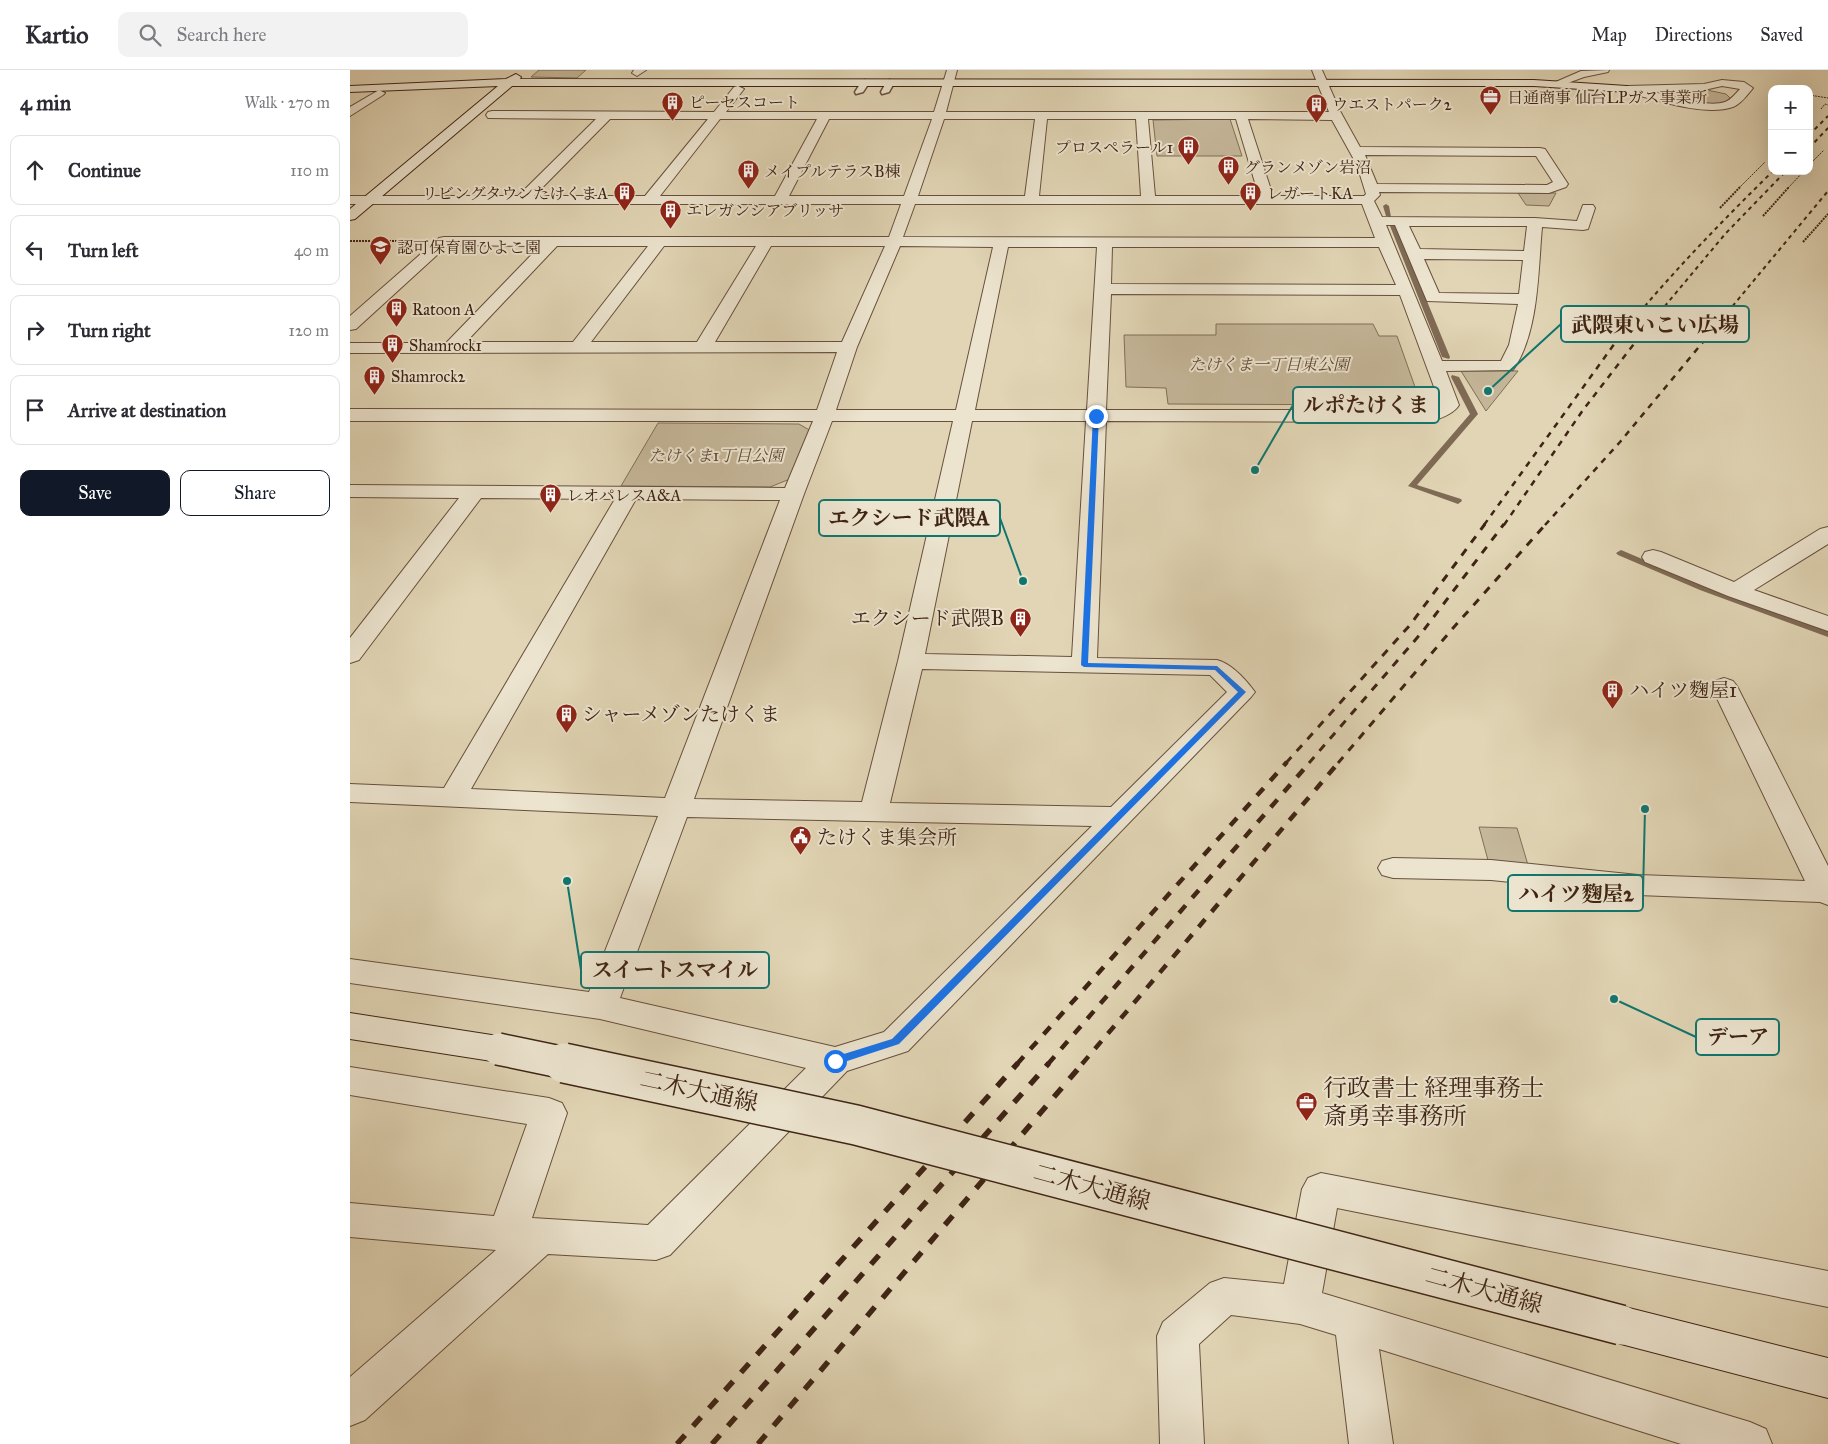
<!DOCTYPE html>
<meta charset="utf-8">
<style>
:root{--surface:#fff;--page:#f2f2f3;--text:#2b2b33;--muted:#7c7c81;--line:#e1e1e2;--accent:#111827}
body{margin:0;font-family:"IM FELL Great Primer","Noto Serif JP",serif;background:var(--page);color:var(--text)}
.controls{position:absolute;right:15px;top:15px;display:grid;overflow:hidden;border-radius:10px;box-shadow:0 5px 20px #0002}
.controls button{width:45px;height:45px;display:grid;place-items:center;padding:0;border:0;border-bottom:1px solid var(--line);background:var(--surface);color:var(--text);font:25px sans-serif}
.stop{position:absolute;width:15px;height:15px;margin:-11px;border:4px solid #1a73e8;border-radius:50%;background:#fff}
.stop.end{background:#1a73e8;border-color:#fff;box-shadow:0 1px 5px #0008}
.list{margin:0;padding:0;list-style:none}
h2{display:flex;justify-content:space-between;align-items:center;height:65px;margin:0;padding:0 20px;font-size:21px}
h2 small{font-size:16px;font-weight:400;color:var(--muted)}
.list li{display:grid;grid-template-columns:32px 1fr auto;gap:15px;align-items:center;box-sizing:border-box;height:70px;margin:0 10px 10px;padding:0 10px;border:1px solid var(--line);border-radius:10px}
.list b{display:block;font-size:19px;white-space:nowrap}
.list em{font-size:16px;font-style:normal;color:var(--muted)}
.actions{display:flex;gap:10px;padding:15px 20px}
.actions a{flex:1;padding:11px 0;border:1px solid var(--accent);border-radius:10px;text-align:center;font-size:18px;color:var(--accent)}
.actions .main{background:var(--accent);color:#fff}
.icon{flex:none;width:28px;height:28px;fill:none;stroke:currentColor;stroke-width:2;stroke-linecap:round;stroke-linejoin:round}
.map{position:relative;flex:none;width:1478px;height:1374px;overflow:hidden}
header{display:flex;align-items:center;gap:30px;box-sizing:border-box;height:70px;padding:0 25px;background:var(--surface);border-bottom:1px solid var(--line)}
header strong{font-size:24px}
nav{display:flex;gap:28px;margin-inline-start:auto;font-size:18px}
.search{width:350px;height:45px;background:var(--page);display:flex;align-items:center;gap:12px;box-sizing:border-box;padding:0 18px;border-radius:10px;color:var(--muted);font-size:19px}
main{display:flex}
aside{flex:1;background:var(--surface)}
.map>svg:first-child{display:block}
.green{fill:#c5b79a;stroke:#826e58}
.lines{fill:none;stroke-linecap:round;stroke-linejoin:round}
.stream{fill:#7f6a55;fill-rule:evenodd}
.lane-casing{stroke:#68503d;stroke-width:3}
.street-casing{stroke:#68503d;stroke-width:2}
.secondary-casing{stroke:#3f2415;stroke-width:2}
.path-far1{stroke:#3f2415;stroke-width:1;stroke-dasharray:2 1;stroke-linecap:butt}
.path{stroke:#3f2415;stroke-width:2;stroke-dasharray:2 1;stroke-linecap:butt}
.lane{fill:#ece4cf;fill-rule:evenodd}
.street{fill:#ece4cf;fill-rule:evenodd}
.secondary{fill:#ece4cf;fill-rule:evenodd}
.rail-far4{stroke:#3f2415;stroke-width:2;stroke-dasharray:4 4;stroke-linecap:butt}
.rail-far3{stroke:#3f2415;stroke-width:2.5;stroke-dasharray:6 6;stroke-linecap:butt}
.rail-far2{stroke:#3f2415;stroke-width:3;stroke-dasharray:8 8;stroke-linecap:butt}
.rail-far1{stroke:#3f2415;stroke-width:4.5;stroke-dasharray:10 10;stroke-linecap:butt}
.rail{stroke:#3f2415;stroke-width:5.5;stroke-dasharray:12 12;stroke-linecap:butt}
.secondary-bridge-far1-casing{stroke:#3f2415;stroke-width:34;stroke-linecap:butt}
.secondary-bridge-casing{stroke:#3f2415;stroke-width:42;stroke-linecap:butt}
.secondary-bridge-far1{stroke:#ece4cf;stroke-width:31}
.secondary-bridge{stroke:#ece4cf;stroke-width:39}
.route{fill:#1a73e8}
.labels{text-anchor:middle;dominant-baseline:central;stroke-width:4;stroke-linejoin:round;paint-order:stroke}
.far-poi-label{font-size:16px;fill:#3f2415;stroke:#ece4cf;text-anchor:start}
.far-park-label{font-size:16px;font-style:italic;fill:#604936;stroke:#ece4cf}
.poi-label{font-size:20px;fill:#3f2415;stroke:#ece4cf;text-anchor:start}
.near-poi-label{font-size:24px;fill:#3f2415;stroke:#ece4cf;text-anchor:start}
.near-street-label{font-size:24px;fill:#3f2415;stroke:#ece4cf}
.leader{fill:none;stroke:#0f766e;stroke-width:2}
.callout-dot{fill:#0f766e;stroke:#ece4cf;stroke-width:2}
.callout{fill:#ece4cf;stroke:#0f766e;stroke-width:2}
.callout-label{font-size:21px;text-anchor:middle;font-weight:bold;fill:#3f2415}
</style>
<header>
<strong>Kartio</strong>
<div class="search"><svg class="icon" aria-label="search" viewBox="0 0 24 24"><circle cx="10" cy="10" r="6"/><path d="M15 15l6 6"/></svg>Search here</div>
<nav><a>Map</a><a>Directions</a><a>Saved</a></nav>
</header>
<main>
<aside>
<h2>4 min<small>Walk · 270 m</small></h2>
<ul class="list">
<li><svg class="icon" aria-label="ahead" viewBox="0 0 24 24"><path d="M12 20V5M6 11l6-6 6 6"/></svg><div><b>Continue</b></div><em>110 m</em></li>
<li><svg class="icon" aria-label="left" viewBox="0 0 24 24"><path d="M17 20v-9H6M10 6l-5 5 5 5"/></svg><div><b>Turn left</b></div><em>40 m</em></li>
<li><svg class="icon" aria-label="right" viewBox="0 0 24 24"><path d="M7 20v-9h11M14 6l5 5-5 5"/></svg><div><b>Turn right</b></div><em>120 m</em></li>
<li><svg class="icon" aria-label="arrive" viewBox="0 0 24 24"><path d="M6 21V4h12l-3 4 3 4H6"/></svg><div><b>Arrive at destination</b></div></li>
</ul>
<div class="actions"><a class="main">Save</a><a>Share</a></div>
</aside>
<div class="map">
<svg width="1478" height="1374" viewBox="0 0 1478 1374">
<rect width="100%" height="100%" fill="#e1d5b5"/>
<filter id="stains"><feTurbulence type="fractalNoise" baseFrequency=".004" numOctaves="4"/><feColorMatrix values="0 0 0 0 .2 0 0 0 0 .09 0 0 0 0 .02 0 0 0 .5 -.17"/></filter>
<radialGradient id="worn" r=".72"><stop offset=".6" stop-color="#630" stop-opacity="0"/><stop offset="1" stop-color="#630" stop-opacity=".3"/></radialGradient>
<path class="green" d="M189,0H236L227,8L181,7Z
M1357,20L1376,24L1380,28L1375,33L1355,34L1332,30L1329,26L1338,21Z
M880,49L892,86H807L803,50Z
M1168,123H1206L1199,136L1176,135Z
M866,254H1023L1029,266H1047L1065,317H1050L1057,335L818,334L816,318L776,317L774,265H866Z
M1111,301H1168L1136,341Z
M308,353L449,354L461,361L440,409L420,417L271,416Z
M1129,757L1167,758L1178,795L1139,794Z"/>
<g class="lines">
<path class="stream" d="M1036,134L1039,136L1041,147L1036,146L1033,136Z
M1043,154L1046,156L1100,287L1099,289L1092,287L1040,156Z
M1102,305L1109,307L1128,344L1067,415L1111,429L1112,431L1108,434L1058,416L1120,344L1101,307Z
M1271,480L1356,516L1478,561V567L1350,520L1268,485L1266,483Z"/>
<defs>
<path id="lane" d="M515,10L519,13L513,22L506,24L505,22L512,11Z
M540,10L544,13L539,22L532,24L531,22L537,11Z"/>
<path id="street" d="M284,0H296L287,6L282,3Z
M597,0H607L596,42H979L962,0H972L990,41L1010,77L1190,78L1195,79L1218,114L1216,117L1199,123L1029,122L1030,125L1024,131L1032,147L1185,148L1227,151L1233,135H1243L1245,138L1238,159L1233,160L1192,157C1188,201 1189,263 1163,300L1096,301L1109,335C1104,344 1089,349 1079,352L756,351L747,588L867,590C882,594 896,610 905,622L901,627L558,981L497,1001L320,1185L306,1190L198,1184L15,1350L0,1356V1307L146,1180L0,1167V1133L144,1146L177,1054L0,1025V997L199,1028L212,1033L217,1043L182,1148L298,1155L456,998L250,949L0,913V889L239,922L308,746L0,732V714L94,718L265,429L131,428L9,590L0,593V568L109,428L0,427V415L435,418L463,351H0V339L467,340L487,282L0,283V273H96L190,176L98,175L6,259L0,260V246L89,168L94,167H539L551,134H0V126H168L246,49L138,48L136,45L138,42L142,41L364,42L384,17L388,16L394,19L376,42H584ZM260,49H358L295,126H184ZM370,49H467L425,126H310ZM479,49H582L554,126H439ZM594,49H685L675,126H568ZM697,49H786L791,126H689ZM798,49H886L909,126H805ZM898,49L982,50L1007,95L1016,124L1014,126H923ZM1015,85L1186,86L1203,112L1197,115L1027,114ZM565,134H1012L1025,168L553,167ZM1036,155H1045L1077,231L1168,234L1159,275L1151,291H1092ZM1059,156H1177L1174,181L1070,179ZM207,176H298L223,272H116ZM314,176H406L347,272H241ZM421,176H535L492,272H365ZM550,176L643,177L606,340H486L507,277ZM658,177H747L737,340H625ZM762,177H1029L1046,215L761,214ZM1074,189L1173,190L1169,224L1089,223ZM761,224L1050,225L1090,333L1075,340H756ZM482,351H603L548,591L512,732L344,729L454,424ZM622,351H736L722,587L575,584ZM286,429L430,430L315,728L121,719ZM572,599L860,605L877,622L761,737L540,733ZM337,747L742,756L534,962L485,977L270,928Z
M1259,0L1258,2L1234,7L1207,17L1201,14L1231,1Z
M1372,10L1394,12L1403,18C1398,24 1391,34 1383,37C1354,47 1303,29 1273,21L1271,19L1277,16L1354,14ZM1372,16L1390,19C1386,23 1381,30 1375,32C1357,38 1322,26 1304,22L1354,20Z
M29,20L35,23L33,25L0,46V37Z
M1478,457V474L1404,520L1478,546V561L1378,526L1295,492L1292,487L1295,482L1303,480L1311,482L1384,512L1470,459Z
M1374,608L1383,611L1387,616L1478,796V835L1470,832L1288,825L1141,810L1043,808L1032,805L1028,798L1032,791L1043,788L1141,790L1288,805L1455,811L1361,616L1365,611Z
M971,1103L1478,1201V1237L987,1138L972,1223L1400,1352L1416,1359L1422,1374H1331L1029,1279L1043,1374H999L986,1265L950,1254L881,1245L849,1274L854,1374H810L807,1266L813,1252L860,1213L874,1208L934,1214L952,1119L958,1108Z"/>
<path id="secondary" d="M166,4L171,7L170,9L1184,10L1277,16L1283,19L1277,22L1184,16H162L5,149L0,150V139L148,16L0,22V16L156,9Z
M0,943L148,966L160,970L165,979L160,988L148,992L0,969Z
M1271,1236L1478,1288V1328L1271,1274L1256,1268L1250,1255L1256,1242Z"/>
</defs>
<use href="#lane" class="lane-casing"/>
<use href="#street" class="street-casing"/>
<use href="#secondary" class="secondary-casing"/>
<path class="path-far1" d="M1459,25L1478,28
M1471,39L1475,34L1478,35
M1459,95L1474,80
M1389,118L1415,92
M1438,118L1454,101"/>
<path class="path" d="M1370,138L1390,117
M1413,146L1439,117
M0,171H56
M1453,172L1478,144"/>
<use href="#lane" class="lane"/>
<use href="#street" class="street"/>
<use href="#secondary" class="secondary"/>
<path class="rail-far4" d="M1459,65L1478,46
M1459,78L1478,58
M1269,267C1317,208 1369,154 1423,101
M1289,267L1376,163L1436,101
M1357,267L1478,121"/>
<path class="rail-far3" d="M1134,455L1270,266
M1154,455L1233,340L1290,266
M1195,455L1270,372L1358,266"/>
<path class="rail-far2" d="M936,693L1060,555L1135,454
M959,693L1073,561L1154,454
M988,693L1104,557L1196,454"/>
<path class="rail-far1" d="M667,994L937,692
M698,994L960,692
M732,994L989,692"/>
<path class="rail" d="M327,1374L668,993
M362,1374L699,993
M408,1374L733,993"/>
<defs>
<path id="secondary-bridge-far1" d="M148,979L220,994"/>
<path id="secondary-bridge" d="M214,993L506,1055L1271,1255"/>
</defs>
<use href="#secondary-bridge-far1" class="secondary-bridge-far1-casing"/>
<use href="#secondary-bridge" class="secondary-bridge-casing"/>
<use href="#secondary-bridge-far1" class="secondary-bridge-far1"/>
<use href="#secondary-bridge" class="secondary-bridge"/>
</g>
<path class="route" d="M746,344L749,346L738,593L867,596L896,622L549,974L485,995L481,994L480,991L481,988L542,969L888,622L865,600L734,597L731,595L743,346Z"/>
<defs>
<symbol id="office-pin" viewBox="-11 -11 22 30"><path d="M0 17L-7.5 6A9.5 9.5 0 1 1 7.5 6Z" fill="#8f2418" stroke="#ece4cf"/><path d="M-6-3h4V-5.5h4V-3h4V5H-6ZM-1-4.5V-3h2v-1.5ZM-6 0V1H6V0Z" fill="#fff"/></symbol>
<symbol id="building-pin" viewBox="-11 -11 22 30"><path d="M0 17L-7.5 6A9.5 9.5 0 1 1 7.5 6Z" fill="#8f2418" stroke="#ece4cf"/><path d="M-4-6H4V6H1V3H-1V6H-4ZM-2.5-4.3h1.7v1.8h-1.7ZM.8-4.3h1.7v1.8H.8ZM-2.5-1h1.7V.8h-1.7ZM.8-1h1.7V.8H.8Z" fill="#fff"/></symbol>
<symbol id="school-pin" viewBox="-11 -11 22 30"><path d="M0 17L-7.5 6A9.5 9.5 0 1 1 7.5 6Z" fill="#8f2418" stroke="#ece4cf"/><path d="M0-5L7-2L0 1L-7-2ZM-4 1L0 2.5L4 1V4Q0 6-4 4Z" fill="#fff"/></symbol>
<symbol id="civic-pin" viewBox="-11 -11 22 30"><path d="M0 17L-7.5 6A9.5 9.5 0 1 1 7.5 6Z" fill="#8f2418" stroke="#ece4cf"/><path d="M-.6-6.5H3V-4.5H.6V-3L4-1V1h2V6H-6V1h2V-1L-.6-3ZM-1.2 2.5V6h2.4V2.5Z" fill="#fff"/></symbol>
</defs>
<g fill-rule="evenodd">
<use href="#office-pin" x="1128" y="14" width="25" height="34"/>
<use href="#building-pin" x="310" y="20" width="25" height="34"/>
<use href="#building-pin" x="954" y="22" width="25" height="34"/>
<use href="#building-pin" x="826" y="64" width="25" height="34"/>
<use href="#building-pin" x="866" y="84" width="25" height="34"/>
<use href="#building-pin" x="386" y="88" width="25" height="34"/>
<use href="#building-pin" x="262" y="110" width="25" height="34"/>
<use href="#building-pin" x="888" y="110" width="25" height="34"/>
<use href="#building-pin" x="308" y="128" width="25" height="34"/>
<use href="#school-pin" x="18" y="164" width="25" height="34"/>
<use href="#building-pin" x="34" y="226" width="25" height="34"/>
<use href="#building-pin" x="30" y="262" width="25" height="34"/>
<use href="#building-pin" x="12" y="294" width="25" height="34"/>
<use href="#building-pin" x="188" y="412" width="25" height="34"/>
<use href="#building-pin" x="658" y="536" width="25" height="34"/>
<use href="#building-pin" x="1250" y="608" width="25" height="34"/>
<use href="#building-pin" x="204" y="632" width="25" height="34"/>
<use href="#civic-pin" x="438" y="754" width="25" height="34"/>
<use href="#office-pin" x="944" y="1020" width="25" height="34"/>
</g>
<g class="labels">
<g class="far-poi-label">
<text x="1157" y="27">日通商事 仙台LPガス事業所</text>
<text x="339" y="32">ピーセスコート</text>
<text x="982" y="34">ウエストパーク2</text>
<text x="823" y="77" text-anchor="end">プロスペラール1</text>
<text x="894" y="97">グランメゾン岩沼</text>
<text x="414" y="101">メイプルテラスB棟</text>
<text x="258" y="123" text-anchor="end">リビングタウンたけくまA</text>
<text x="917" y="123">レガートKA</text>
<text x="336" y="140">エレガンシアブリッサ</text>
<text x="47" y="177">認可保育園ひよこ園</text>
<text x="62" y="239">Ratoon A</text>
<text x="59" y="275">Shamrock1</text>
<text x="41" y="306">Shamrock2</text>
<text x="217" y="425">レオパレスA&amp;A</text>
</g>
<g class="far-park-label">
<text x="919" y="294">たけくま一丁目東公園</text>
<text x="366" y="385">たけくま1丁目公園</text>
</g>
<g class="poi-label">
<text x="654" y="548" text-anchor="end">エクシード武隈B</text>
<text x="1279" y="620">ハイツ麴屋1</text>
<text x="232" y="644">シャーメゾンたけくま</text>
<text x="467" y="767">たけくま集会所</text>
</g>
<g class="near-poi-label">
<text x="973" y="1018">行政書士 経理事務士<tspan x="973" dy="28">斎勇幸事務所</tspan></text>
</g>
<g class="near-street-label">
<text transform="translate(349 1021) rotate(12)">二木大通線</text>
<text transform="translate(742 1117) rotate(15)">二木大通線</text>
<text transform="translate(1134 1220) rotate(15)">二木大通線</text>
</g>
</g>
<path class="leader" d="M1138 321L1211 254M905 400L943 335M673 511L650 448M1295 739L1293 823M217 811L231 900M1264 929L1346 967"/>
<g class="callout-dot">
<circle cx="1138" cy="321" r="5"/>
<circle cx="905" cy="400" r="5"/>
<circle cx="673" cy="511" r="5"/>
<circle cx="1295" cy="739" r="5"/>
<circle cx="217" cy="811" r="5"/>
<circle cx="1264" cy="929" r="5"/>
</g>
<g class="callout">
<rect x="1211" y="236" width="188" height="36" rx="5"/>
<rect x="943" y="317" width="146" height="36" rx="5"/>
<rect x="469" y="430" width="181" height="36" rx="5"/>
<rect x="1158" y="805" width="135" height="36" rx="5"/>
<rect x="231" y="882" width="188" height="36" rx="5"/>
<rect x="1346" y="949" width="83" height="36" rx="5"/>
</g>
<g class="callout-label">
<text x="1305" y="262">武隈東いこい広場</text>
<text x="1016" y="342">ルポたけくま</text>
<text x="559" y="455">エクシード武隈A</text>
<text x="1226" y="831">ハイツ麴屋2</text>
<text x="325" y="907">スイートスマイル</text>
<text x="1388" y="974">デーア</text>
</g>
<rect width="100%" height="100%" filter="url(#stains)"/>
<rect width="100%" height="100%" fill="url(#worn)"/>
</svg>
<div class="controls">
<button>+</button>
<button>−</button>
</div>
<div class="stop" style="left:485px;top:991px"></div>
<div class="stop end" style="left:746px;top:346px"></div>
</div>
</main>
